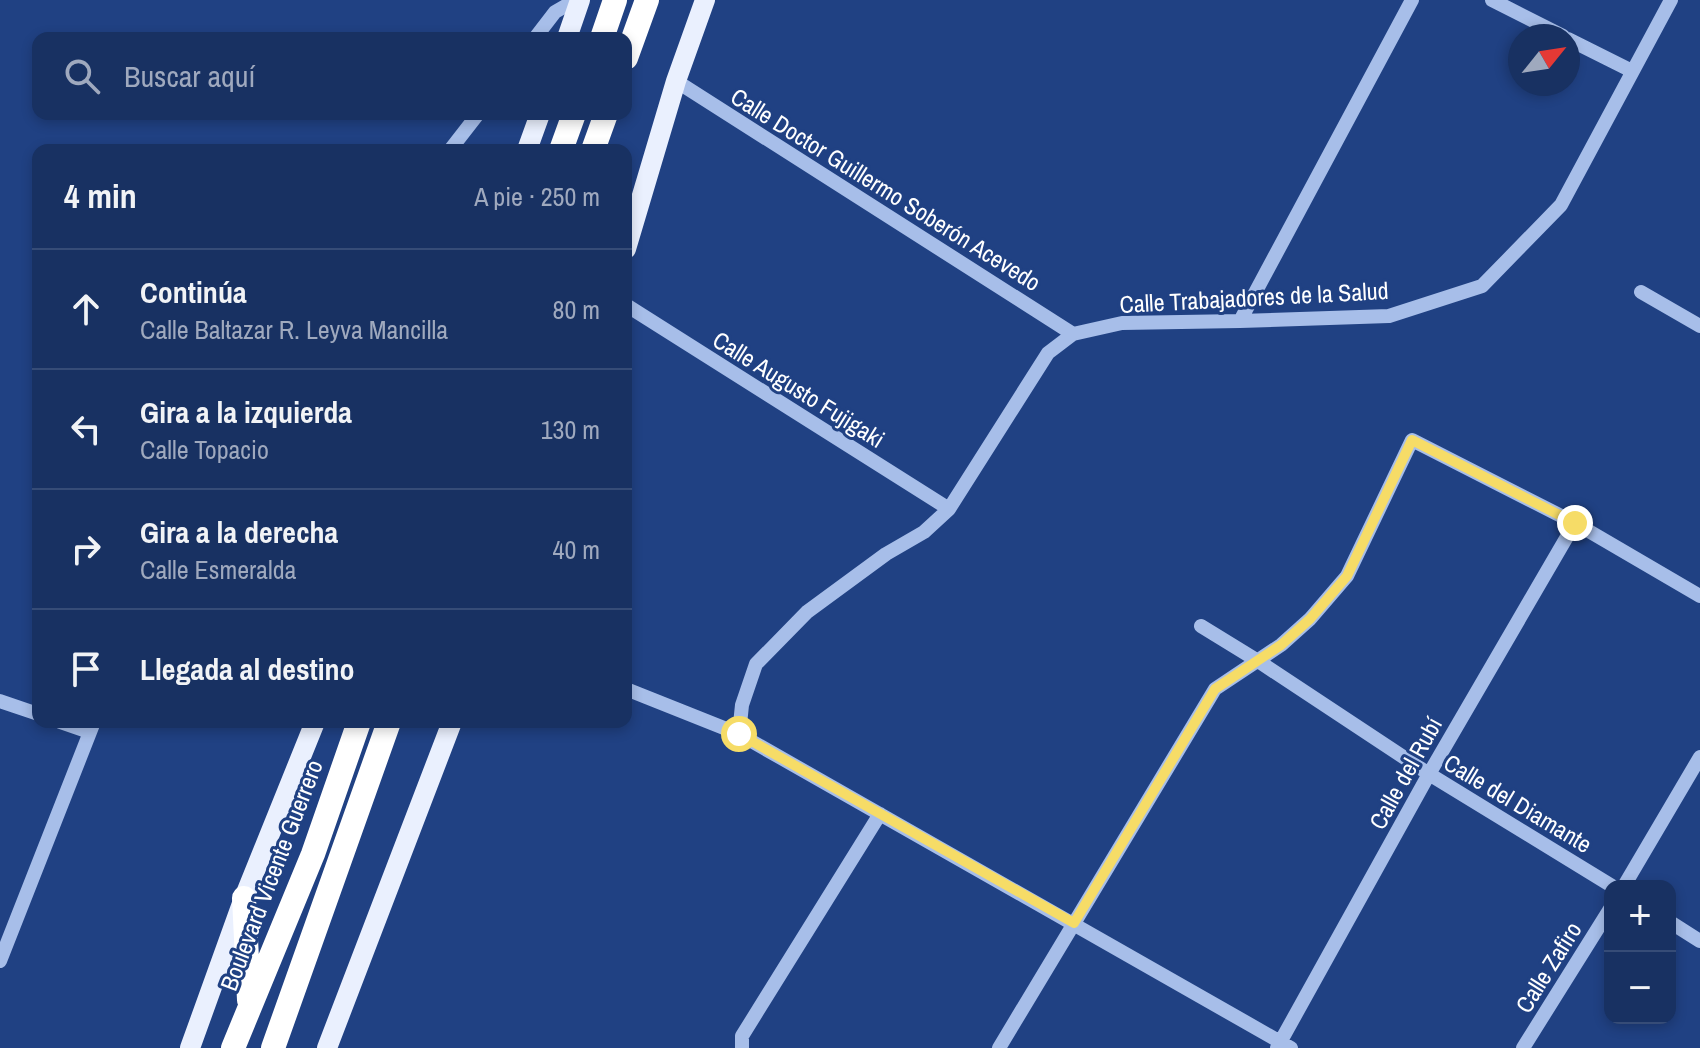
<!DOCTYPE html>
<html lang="es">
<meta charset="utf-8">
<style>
:root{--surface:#183162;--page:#253d6b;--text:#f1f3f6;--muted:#9fa9be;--line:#364c77}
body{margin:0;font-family:"Archivo Narrow",sans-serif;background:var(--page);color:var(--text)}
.controls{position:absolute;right:24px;bottom:24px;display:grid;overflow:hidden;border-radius:16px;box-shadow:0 4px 12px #0003}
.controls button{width:72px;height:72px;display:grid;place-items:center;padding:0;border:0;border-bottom:2px solid var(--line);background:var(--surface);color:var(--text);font:40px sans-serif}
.compass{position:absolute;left:1508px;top:24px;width:72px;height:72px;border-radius:50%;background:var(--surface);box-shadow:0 4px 12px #0003;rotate:60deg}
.stop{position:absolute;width:24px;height:24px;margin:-18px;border:6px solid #f6dc67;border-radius:50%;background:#fff}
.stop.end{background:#f6dc67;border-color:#fff;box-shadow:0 2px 8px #0008}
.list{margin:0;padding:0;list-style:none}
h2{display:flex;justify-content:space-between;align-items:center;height:104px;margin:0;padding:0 32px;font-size:34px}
h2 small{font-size:26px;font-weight:400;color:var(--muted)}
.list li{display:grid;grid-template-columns:52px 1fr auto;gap:24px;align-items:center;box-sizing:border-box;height:120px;padding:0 32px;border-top:2px solid var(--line)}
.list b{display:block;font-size:30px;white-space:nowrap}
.list p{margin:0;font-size:26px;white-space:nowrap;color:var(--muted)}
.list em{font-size:26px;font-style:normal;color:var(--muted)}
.icon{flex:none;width:44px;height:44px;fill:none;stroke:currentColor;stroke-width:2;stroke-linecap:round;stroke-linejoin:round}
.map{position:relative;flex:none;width:1700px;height:1048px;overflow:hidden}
.search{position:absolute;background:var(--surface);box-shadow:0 4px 12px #0003;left:32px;top:32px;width:600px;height:88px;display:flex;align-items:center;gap:20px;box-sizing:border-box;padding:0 28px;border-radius:16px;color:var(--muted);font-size:30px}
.panel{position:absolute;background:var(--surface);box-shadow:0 4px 12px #0003;left:32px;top:144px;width:600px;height:584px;border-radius:16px}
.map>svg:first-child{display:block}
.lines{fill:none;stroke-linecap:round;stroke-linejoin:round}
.minor{stroke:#a7bee9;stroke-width:14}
.major{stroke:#eaf0fe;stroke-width:20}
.highway{stroke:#fff;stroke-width:24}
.route{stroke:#f6dc67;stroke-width:10}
.labels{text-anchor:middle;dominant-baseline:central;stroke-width:6;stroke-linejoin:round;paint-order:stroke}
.street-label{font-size:24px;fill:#fff;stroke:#204183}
</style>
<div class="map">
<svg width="1700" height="1048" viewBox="0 0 1700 1048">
<rect width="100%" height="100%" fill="#204183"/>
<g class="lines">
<path class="minor" d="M1492,0L1563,36
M535,38L555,12L576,0
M1568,39L1632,71
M676,81L1073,334
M450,150L478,114
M1641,292L1700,326
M626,305L949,509
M1240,321L1412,0
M1201,626L1258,661L1429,774L1612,886
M626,689L739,734L1291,1048
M0,701L38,714
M60,722L89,732
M739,734L742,705L756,664L807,612L886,554L924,532L949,509L1048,353L1073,334L1122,323L1240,321L1389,316L1482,286L1561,205L1671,0
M1624,886L1700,757
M1670,922L1700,941
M0,961L94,722
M742,1048V1036L880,814
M999,1048L1215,689L1281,645L1310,619L1347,576L1412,440L1575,523L1700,596
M1277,1048L1429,774L1575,523
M1523,1048L1610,909"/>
<path class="major" d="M567,38L580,0
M527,150L540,114
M626,249L676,81L705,0
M190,1048L244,898L315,722
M327,1048L452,722"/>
<path class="highway" d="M602,38L615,0
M626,58L647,0
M561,150L574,114
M593,150L606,114
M244,898L249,1000
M233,1048L313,854L359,722
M273,1048L389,722"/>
</g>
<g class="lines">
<path class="route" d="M739,734L1074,923L1215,689L1281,645L1310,619L1347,576L1412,440L1575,523"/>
</g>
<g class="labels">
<g class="street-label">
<text transform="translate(886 189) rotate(32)">Calle Doctor Guillermo Soberón Acevedo</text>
<text transform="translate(1254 297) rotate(-3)">Calle Trabajadores de la Salud</text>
<text transform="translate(799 389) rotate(32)">Calle Augusto Fujigaki</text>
<text transform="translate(1405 773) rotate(-61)">Calle del Rubí</text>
<text transform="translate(1518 803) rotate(31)">Calle del Diamante</text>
<text transform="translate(271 875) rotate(-69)">Boulevard Vicente Guerrero</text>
<text transform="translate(1548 967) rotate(-58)">Calle Zafiro</text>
</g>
</g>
</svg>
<div class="controls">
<button>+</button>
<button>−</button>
</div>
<svg class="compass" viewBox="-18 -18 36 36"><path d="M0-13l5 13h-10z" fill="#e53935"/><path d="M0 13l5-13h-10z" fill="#9fa9be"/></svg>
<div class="stop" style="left:739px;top:734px"></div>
<div class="stop end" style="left:1575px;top:523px"></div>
<div class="search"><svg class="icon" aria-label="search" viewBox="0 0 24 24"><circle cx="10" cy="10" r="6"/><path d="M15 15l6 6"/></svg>Buscar aquí</div>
<section class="panel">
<h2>4 min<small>A pie · 250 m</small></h2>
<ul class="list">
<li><svg class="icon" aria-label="ahead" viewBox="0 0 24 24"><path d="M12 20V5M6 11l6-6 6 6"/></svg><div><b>Continúa</b><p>Calle Baltazar R. Leyva Mancilla</p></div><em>80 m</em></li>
<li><svg class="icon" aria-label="left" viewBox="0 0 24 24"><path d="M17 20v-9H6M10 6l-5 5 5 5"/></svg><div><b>Gira a la izquierda</b><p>Calle Topacio</p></div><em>130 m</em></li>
<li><svg class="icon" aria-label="right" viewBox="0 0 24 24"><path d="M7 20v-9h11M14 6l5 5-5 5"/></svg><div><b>Gira a la derecha</b><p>Calle Esmeralda</p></div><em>40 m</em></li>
<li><svg class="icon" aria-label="arrive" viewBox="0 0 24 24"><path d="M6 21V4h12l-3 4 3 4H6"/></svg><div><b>Llegada al destino</b></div></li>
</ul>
</section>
</div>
